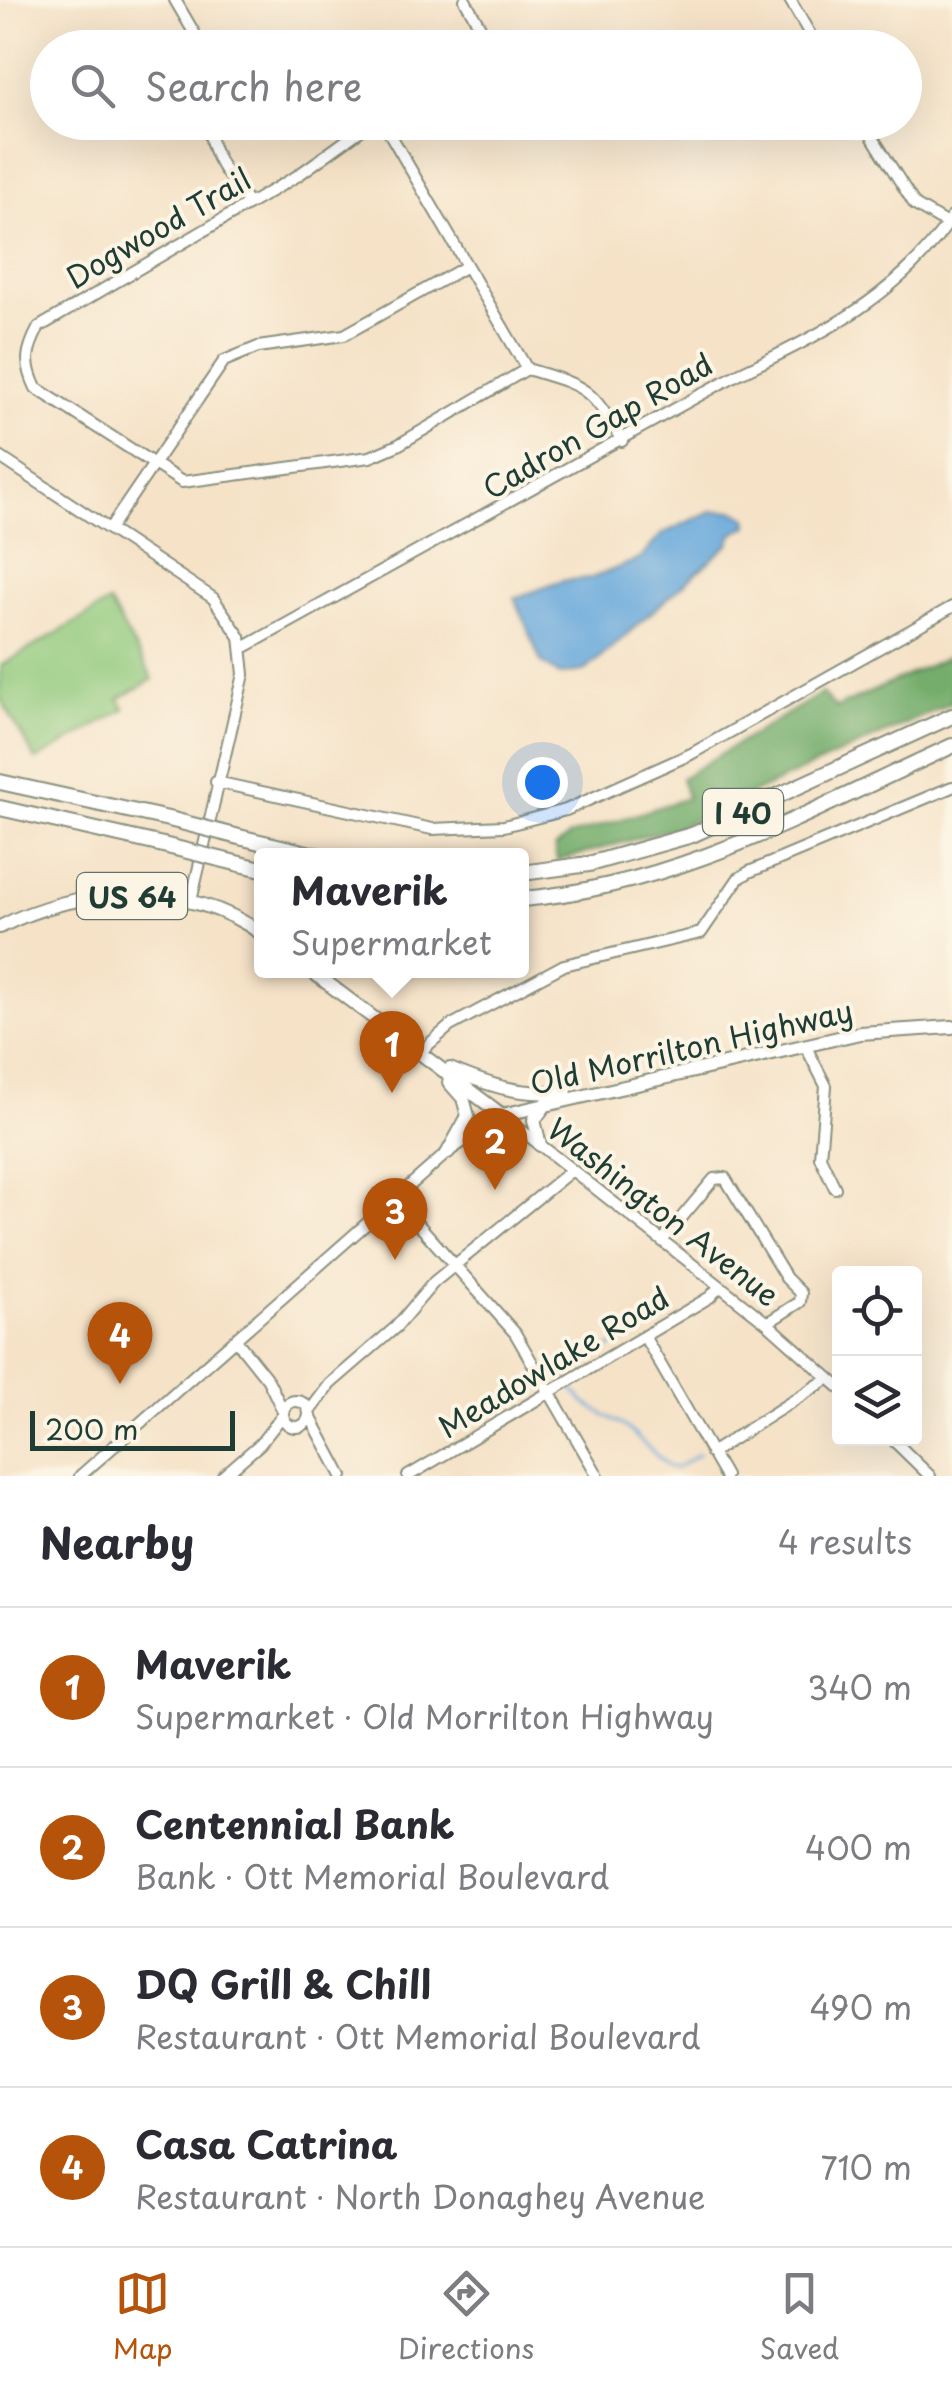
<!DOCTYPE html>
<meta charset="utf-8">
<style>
:root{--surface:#fff;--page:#f7f7f7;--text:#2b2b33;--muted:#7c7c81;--line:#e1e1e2;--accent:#b45309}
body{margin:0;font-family:"Playpen Sans",sans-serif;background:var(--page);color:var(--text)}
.controls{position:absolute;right:30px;bottom:30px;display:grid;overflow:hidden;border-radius:10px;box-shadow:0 10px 40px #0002}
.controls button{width:90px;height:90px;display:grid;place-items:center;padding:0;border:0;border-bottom:2px solid var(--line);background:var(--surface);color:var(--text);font:50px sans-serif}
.scale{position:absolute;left:30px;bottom:25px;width:205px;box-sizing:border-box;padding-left:10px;border:5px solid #1f3d34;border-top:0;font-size:28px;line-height:35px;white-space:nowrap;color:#1f3d34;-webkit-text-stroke:8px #fcf5e5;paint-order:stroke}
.you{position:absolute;left:542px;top:782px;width:35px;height:35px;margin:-25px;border:8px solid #fff;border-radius:50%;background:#1a73e8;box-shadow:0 0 0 15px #1a73e833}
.badge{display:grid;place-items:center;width:65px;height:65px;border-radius:50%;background:var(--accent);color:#fff;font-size:32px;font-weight:700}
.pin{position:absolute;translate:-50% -82px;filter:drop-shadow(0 2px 5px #0008)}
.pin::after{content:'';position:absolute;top:52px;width:35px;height:30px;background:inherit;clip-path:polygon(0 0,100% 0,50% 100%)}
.popup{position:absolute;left:254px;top:848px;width:275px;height:130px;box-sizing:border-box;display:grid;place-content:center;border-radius:10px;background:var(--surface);filter:drop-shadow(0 2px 8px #0005);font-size:32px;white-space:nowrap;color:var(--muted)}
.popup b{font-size:38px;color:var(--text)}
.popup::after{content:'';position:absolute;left:50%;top:100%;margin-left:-20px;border:20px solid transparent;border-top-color:var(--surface)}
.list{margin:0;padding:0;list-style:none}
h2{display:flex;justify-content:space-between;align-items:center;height:130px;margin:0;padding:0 40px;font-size:42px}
h2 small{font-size:32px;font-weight:400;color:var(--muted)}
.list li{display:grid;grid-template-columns:65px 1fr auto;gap:30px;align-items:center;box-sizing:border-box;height:160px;padding:0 40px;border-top:2px solid var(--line)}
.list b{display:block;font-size:38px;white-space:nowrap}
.list p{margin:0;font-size:32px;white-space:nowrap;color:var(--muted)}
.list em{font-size:32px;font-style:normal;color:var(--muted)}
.icon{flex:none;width:55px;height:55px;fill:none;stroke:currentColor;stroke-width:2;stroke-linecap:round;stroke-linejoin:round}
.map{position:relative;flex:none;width:952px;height:1476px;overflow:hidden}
.search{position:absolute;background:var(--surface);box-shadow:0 10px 40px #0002;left:30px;right:30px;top:30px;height:110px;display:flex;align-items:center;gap:25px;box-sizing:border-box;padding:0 35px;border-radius:55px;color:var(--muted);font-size:38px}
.sheet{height:770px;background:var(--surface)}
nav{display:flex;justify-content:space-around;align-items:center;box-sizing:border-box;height:140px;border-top:2px solid var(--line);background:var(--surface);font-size:28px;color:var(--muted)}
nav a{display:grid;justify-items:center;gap:5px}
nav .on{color:var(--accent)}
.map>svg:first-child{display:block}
.green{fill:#91c97d;stroke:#588358;stroke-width:2.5}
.forest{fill:#74ad6c;stroke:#4a7550;stroke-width:2.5}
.water{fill:#68a8db;stroke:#447288;stroke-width:2.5}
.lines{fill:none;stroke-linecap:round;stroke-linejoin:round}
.stream{stroke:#68a8db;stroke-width:2.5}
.minor-casing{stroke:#8a907e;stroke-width:14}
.major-casing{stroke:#8a907e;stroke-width:16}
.highway-casing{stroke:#8a907e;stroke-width:18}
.minor{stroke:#fff;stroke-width:10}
.major{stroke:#fff;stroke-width:12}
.highway{stroke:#fff;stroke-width:14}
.highway-bridge-casing{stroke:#8a907e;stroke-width:18;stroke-linecap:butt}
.highway-bridge{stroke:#fff;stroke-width:14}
.labels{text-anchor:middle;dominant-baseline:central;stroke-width:8;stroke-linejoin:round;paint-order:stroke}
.shield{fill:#fcf5e5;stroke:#617469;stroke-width:2.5}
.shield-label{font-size:28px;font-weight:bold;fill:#1f3d34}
.street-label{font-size:30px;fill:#1f3d34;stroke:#fcf5e5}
</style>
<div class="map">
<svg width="952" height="1476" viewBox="0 0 952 1476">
<rect width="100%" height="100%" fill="#fcf5e5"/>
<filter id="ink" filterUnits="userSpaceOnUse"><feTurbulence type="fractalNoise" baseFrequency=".01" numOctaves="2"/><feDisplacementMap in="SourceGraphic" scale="20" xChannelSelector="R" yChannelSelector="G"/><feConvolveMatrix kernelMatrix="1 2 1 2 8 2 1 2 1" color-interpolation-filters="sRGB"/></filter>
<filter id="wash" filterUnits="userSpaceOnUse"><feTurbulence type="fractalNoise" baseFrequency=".0048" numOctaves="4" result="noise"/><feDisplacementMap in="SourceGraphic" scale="40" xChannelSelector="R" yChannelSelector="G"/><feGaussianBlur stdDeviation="2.25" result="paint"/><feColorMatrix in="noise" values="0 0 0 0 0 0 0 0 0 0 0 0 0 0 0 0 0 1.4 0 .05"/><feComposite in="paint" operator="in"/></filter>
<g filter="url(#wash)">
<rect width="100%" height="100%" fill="#f5e2c7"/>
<path class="green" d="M109,603L153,679L119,699L125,709L36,760L0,698V666Z"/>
<path class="forest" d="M952,655V703L678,827L557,861L555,848L569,836L687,798L681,778L822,693L836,708Z"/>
<path class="water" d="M712,511H735L747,518L748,526L733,534L729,544L586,670L560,675L541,662L515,598L563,581L592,578L640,559L662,534Z"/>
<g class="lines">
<path class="stream" d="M568,1379L567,1373L636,1333
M570,1386L585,1403L627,1428L669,1467L676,1468L699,1454"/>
</g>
</g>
<g filter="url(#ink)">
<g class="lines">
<defs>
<path id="minor" d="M175,0L203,48
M465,0L492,48
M790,0L818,48
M210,122C207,154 231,178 248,203
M372,122L297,176L39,327C26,351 24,363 36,388L182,482L370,457L398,445L527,369
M383,122L527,369C587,387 590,386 622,441
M863,122L915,205L947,224
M0,457L213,598L240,637L244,674L191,901
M110,528L224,361L258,347L344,335L467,266
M243,648L738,374C820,336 902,294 952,217
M216,782L432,829L504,826L566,810L691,754L952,607
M805,1045L826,1086L820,1157L835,1188
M420,1052L450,1026L564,965L701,933L738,879L749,872L952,787
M481,1131L524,1135
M395,1198L515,1333L598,1476
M662,1241L714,1179L725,1178L786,1278L801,1293L800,1302L767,1323
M644,1336L725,1476
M236,1340L268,1380L283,1411
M283 1414a13 13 0 1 1 26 0a13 13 0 1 1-26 0Z
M309,1412L330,1384L396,1327L434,1282L572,1170
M310,1416L342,1476
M891,1438L930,1476
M711,1453L829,1378
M80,1476L448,1152L502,1115L767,1323L840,1388
M223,1476L260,1444L283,1415
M408,1476L710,1297L720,1286"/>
<path id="major" d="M0,927C77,886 189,880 262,934
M310,970L502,1115L860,1033L952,1027
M450,1069C488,1085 525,1098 566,1090
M540,1145L534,1120L547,1103
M448,1152L468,1116L463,1098L449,1082"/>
<path id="highway" d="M0,782L173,820
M0,808L163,845
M243,838L320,856
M240,864L262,869
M522,873L589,864L692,835L952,716
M522,899C679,886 811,810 952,746"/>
</defs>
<use href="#minor" class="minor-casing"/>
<use href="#major" class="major-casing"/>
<use href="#highway" class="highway-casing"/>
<use href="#minor" class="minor"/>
<use href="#major" class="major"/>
<use href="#highway" class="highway"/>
<defs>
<path id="highway-bridge" d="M173,820L243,838
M163,845L240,864"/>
</defs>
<use href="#highway-bridge" class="highway-bridge-casing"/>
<use href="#highway-bridge" class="highway-bridge"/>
</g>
</g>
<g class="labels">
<g class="shield">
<rect x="703" y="789" width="80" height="46" rx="8"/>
<rect x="77" y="873" width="110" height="46" rx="8"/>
</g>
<g class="shield-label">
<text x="743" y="812">I 40</text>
<text x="132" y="896">US 64</text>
</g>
<g class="street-label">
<text transform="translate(158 227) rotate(-30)">Dogwood Trail</text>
<text transform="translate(597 425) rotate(-30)">Cadron Gap Road</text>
<text transform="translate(691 1046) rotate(-13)">Old Morrilton Highway</text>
<text transform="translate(664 1211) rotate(38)">Washington Avenue</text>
<text transform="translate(553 1361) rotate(-31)">Meadowlake Road</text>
</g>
</g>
</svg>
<div class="controls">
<button><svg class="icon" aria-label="locate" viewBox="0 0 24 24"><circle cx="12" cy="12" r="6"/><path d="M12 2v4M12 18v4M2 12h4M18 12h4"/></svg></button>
<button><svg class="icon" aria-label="layers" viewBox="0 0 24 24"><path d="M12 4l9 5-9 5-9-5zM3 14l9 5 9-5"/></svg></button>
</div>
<div class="scale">200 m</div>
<div class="you"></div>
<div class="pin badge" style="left:392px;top:1093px">1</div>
<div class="popup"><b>Maverik</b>Supermarket</div>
<div class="pin badge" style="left:495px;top:1190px">2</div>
<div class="pin badge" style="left:395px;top:1260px">3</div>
<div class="pin badge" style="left:120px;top:1384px">4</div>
<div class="search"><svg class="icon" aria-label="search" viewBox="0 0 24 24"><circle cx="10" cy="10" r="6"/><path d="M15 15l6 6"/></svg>Search here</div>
</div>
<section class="sheet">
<h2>Nearby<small>4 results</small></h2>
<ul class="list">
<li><span class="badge">1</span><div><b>Maverik</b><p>Supermarket · Old Morrilton Highway</p></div><em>340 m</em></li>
<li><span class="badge">2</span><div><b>Centennial Bank</b><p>Bank · Ott Memorial Boulevard</p></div><em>400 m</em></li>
<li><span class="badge">3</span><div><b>DQ Grill &amp; Chill</b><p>Restaurant · Ott Memorial Boulevard</p></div><em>490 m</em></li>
<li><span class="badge">4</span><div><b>Casa Catrina</b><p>Restaurant · North Donaghey Avenue</p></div><em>710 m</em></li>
</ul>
</section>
<nav>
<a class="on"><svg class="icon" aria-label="map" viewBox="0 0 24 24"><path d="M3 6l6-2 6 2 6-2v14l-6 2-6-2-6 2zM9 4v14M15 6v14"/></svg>Map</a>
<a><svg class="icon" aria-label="directions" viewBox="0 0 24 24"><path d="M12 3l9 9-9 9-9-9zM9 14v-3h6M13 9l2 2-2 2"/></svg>Directions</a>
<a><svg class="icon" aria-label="saved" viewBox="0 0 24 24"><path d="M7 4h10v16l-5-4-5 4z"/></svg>Saved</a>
</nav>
